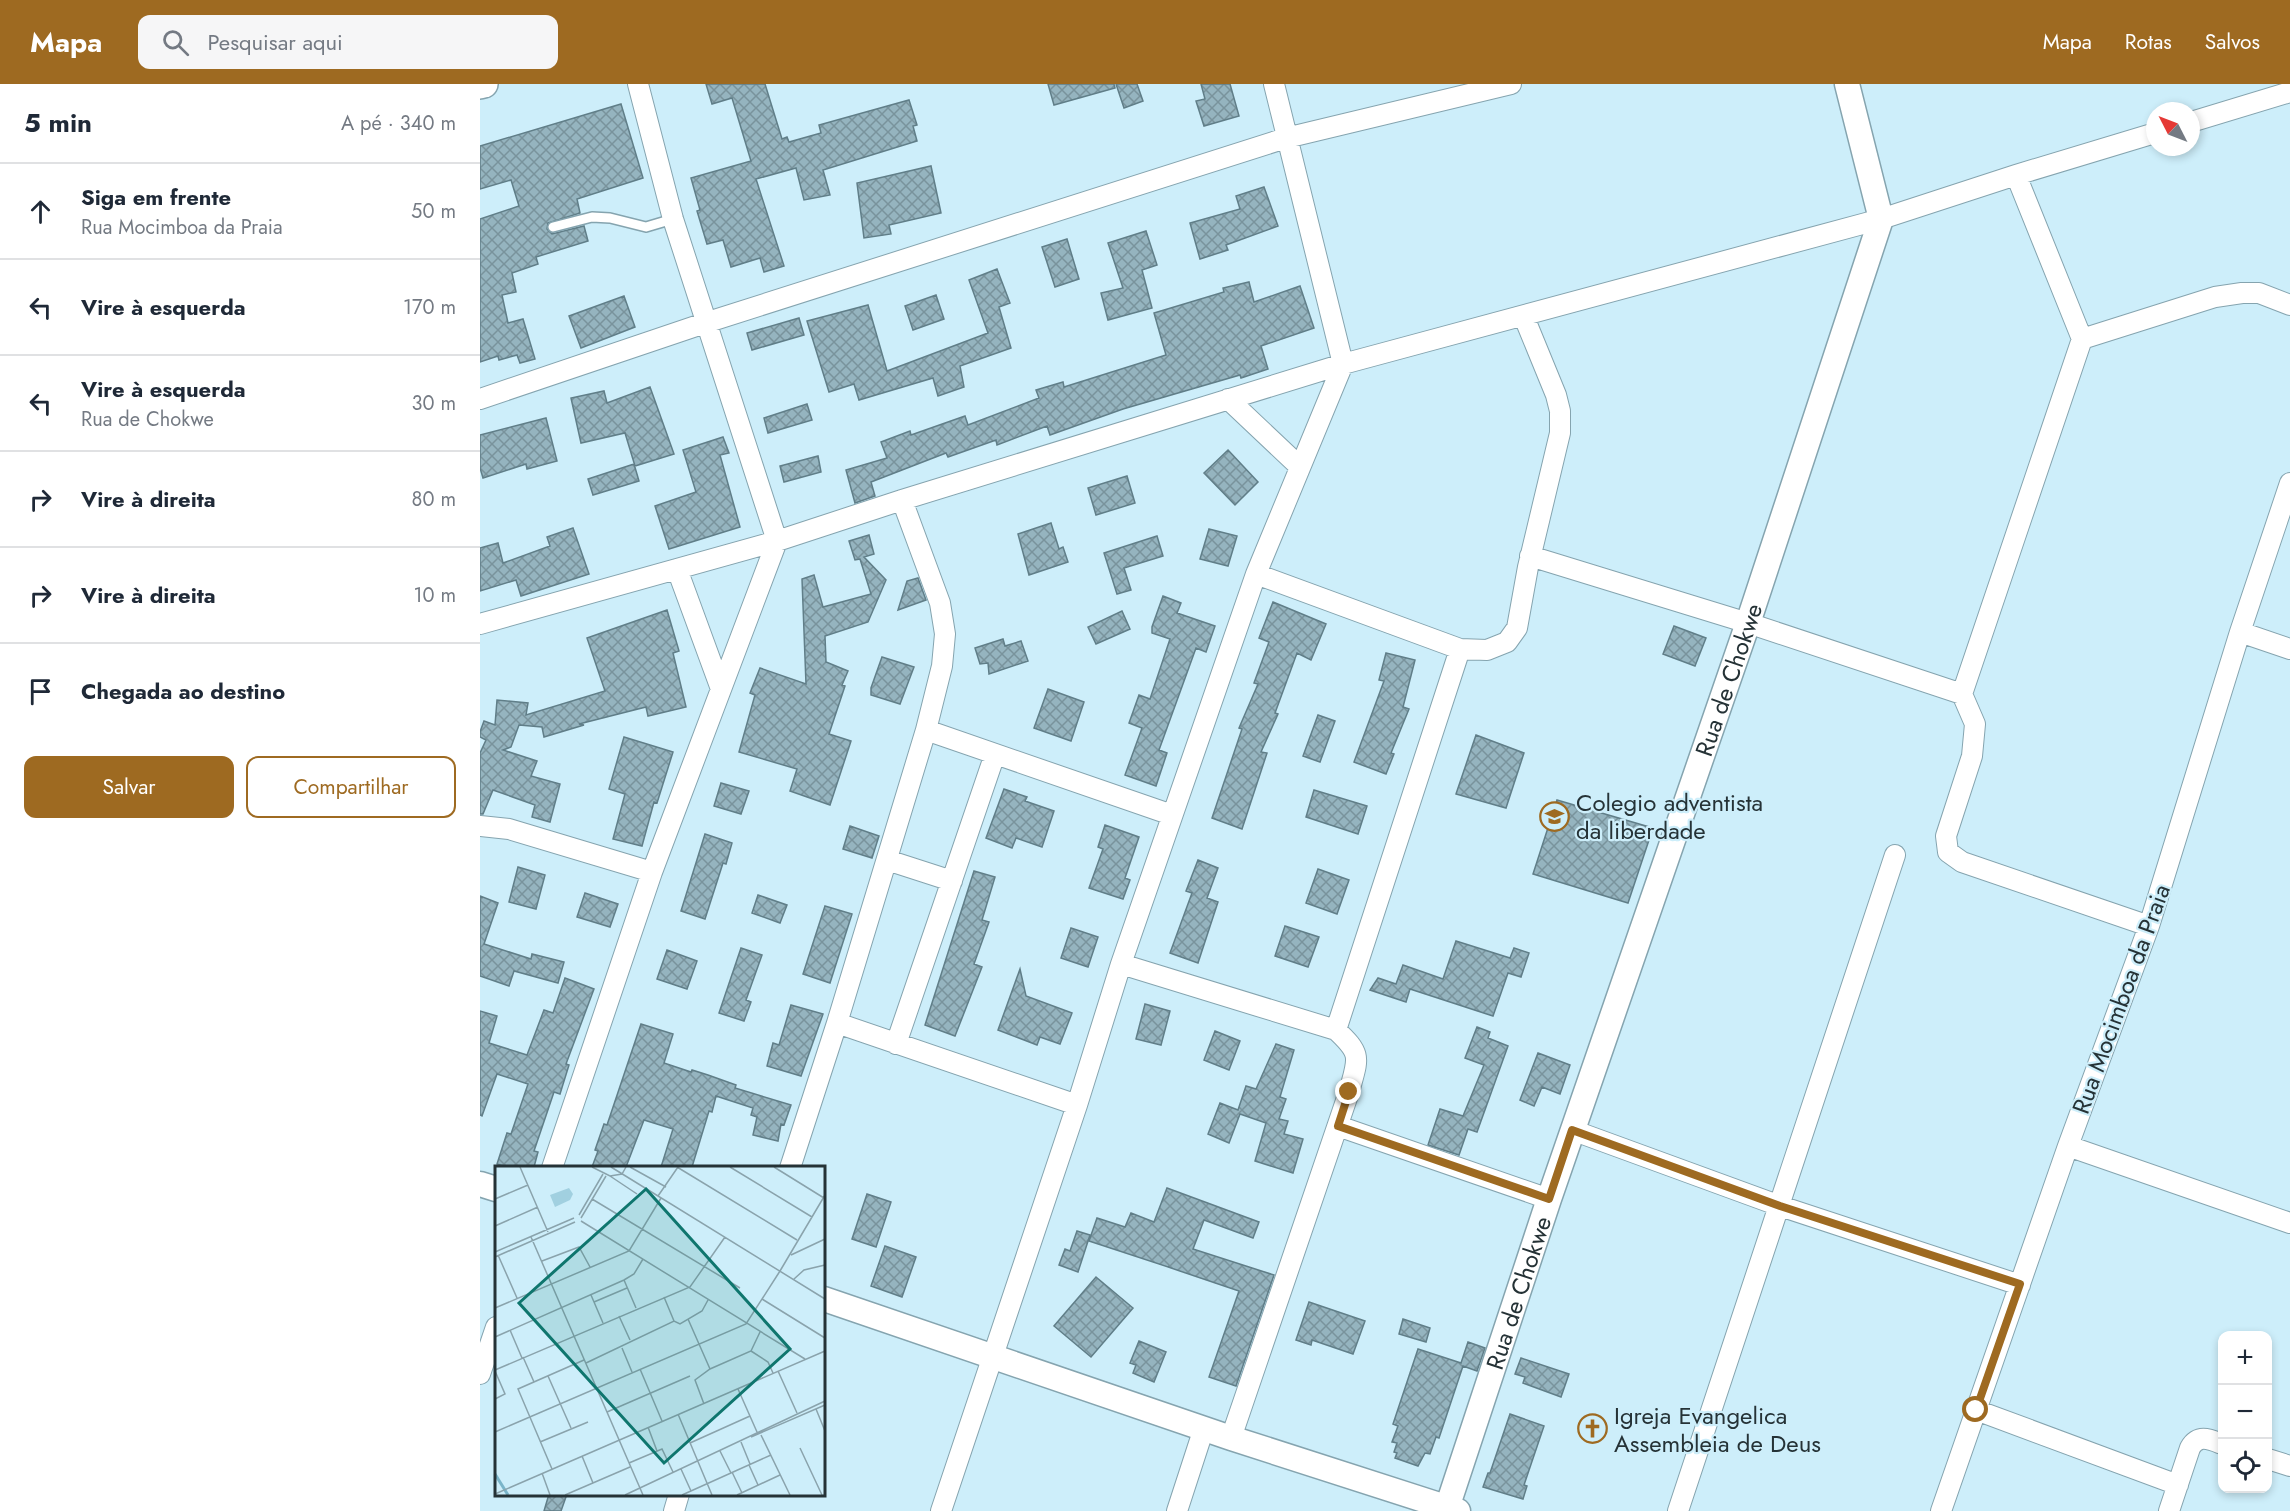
<!DOCTYPE html>
<html lang="pt">
<meta charset="utf-8">
<style>
:root{--surface:#fff;--page:#f6f6f7;--text:#1f2937;--muted:#747a83;--line:#e0e1e3;--accent:#9e6a21}
body{margin:0;font-family:Jost,sans-serif;background:var(--page);color:var(--text)}
.controls{position:absolute;right:18px;bottom:18px;display:grid;overflow:hidden;border-radius:12px;box-shadow:0 3px 9px #0003}
.controls button{width:54px;height:54px;display:grid;place-items:center;padding:0;border:0;border-bottom:2px solid var(--line);background:var(--surface);color:var(--text);font:30px sans-serif}
.compass{position:absolute;left:1666px;top:18px;width:54px;height:54px;border-radius:50%;background:var(--surface);box-shadow:0 3px 9px #0003;rotate:312deg}
.stop{position:absolute;width:18px;height:18px;margin:-14px;border:4px solid #9e6a21;border-radius:50%;background:#fff}
.stop.end{background:#9e6a21;border-color:#fff;box-shadow:0 2px 6px #0008}
.list{margin:0;padding:0;list-style:none}
h2{display:flex;justify-content:space-between;align-items:center;height:78px;margin:0;padding:0 24px;font-size:26px}
h2 small{font-size:20px;font-weight:400;color:var(--muted)}
.list li{display:grid;grid-template-columns:39px 1fr auto;gap:18px;align-items:center;box-sizing:border-box;height:96px;padding:0 24px;border-top:2px solid var(--line)}
.list b{display:block;font-size:22px;white-space:nowrap}
.list p{margin:0;font-size:20px;white-space:nowrap;color:var(--muted)}
.list em{font-size:20px;font-style:normal;color:var(--muted)}
.actions{display:flex;gap:12px;padding:18px 24px}
.actions a{flex:1;padding:14px 0;border:2px solid var(--accent);border-radius:12px;text-align:center;font-size:21px;color:var(--accent)}
.actions .main{background:var(--accent);color:#fff}
.icon{flex:none;width:33px;height:33px;fill:none;stroke:currentColor;stroke-width:2;stroke-linecap:round;stroke-linejoin:round}
.map{position:relative;flex:none;width:1810px;height:1427px;overflow:hidden}
header{display:flex;align-items:center;gap:36px;box-sizing:border-box;height:84px;padding:0 30px;background:var(--accent);color:#fff}
header strong{font-size:28px}
nav{display:flex;gap:33px;margin-inline-start:auto;font-size:21px}
.search{width:420px;height:54px;background:var(--page);display:flex;align-items:center;gap:15px;box-sizing:border-box;padding:0 21px;border-radius:12px;color:var(--muted);font-size:22px}
main{display:flex}
aside{flex:1;background:var(--surface)}
.map>svg:first-child{display:block}
.building{fill:url(#building-cross-hatch);stroke:#607e88;stroke-width:1.5}
.lines{fill:none;stroke-linecap:round;stroke-linejoin:round}
.service-casing{stroke:#85a4af;stroke-width:12}
.minor-casing{stroke:#85a4af;stroke-width:22}
.tertiary-casing{stroke:#85a4af;stroke-width:27}
.secondary-casing{stroke:#85a4af;stroke-width:30}
.service{stroke:#fff;stroke-width:9}
.minor{stroke:#fff;stroke-width:20}
.tertiary{stroke:#fff;stroke-width:24}
.secondary{stroke:#fff;stroke-width:27}
.route{stroke:#9e6a21;stroke-width:8}
.labels{text-anchor:middle;dominant-baseline:central;stroke-width:4.5;stroke-linejoin:round;paint-order:stroke}
.street-label{font-size:24px;fill:#253236;stroke:#cdeefa}
.poi-label{font-size:24px;fill:#253236;stroke:#cdeefa;text-anchor:start}
.inset-river{fill:none;stroke:#7ab5c9;stroke-width:3}
.inset-road{fill:none;stroke:#8aa3ac;stroke-width:1.5}
.view{fill:#0f766e;fill-opacity:0.15;stroke:#0f766e;stroke-width:3}
.inset-edge{fill:none;stroke:#253236;stroke-width:3}
</style>
<header>
<strong>Mapa</strong>
<div class="search"><svg class="icon" aria-label="search" viewBox="0 0 24 24"><circle cx="10" cy="10" r="6"/><path d="M15 15l6 6"/></svg>Pesquisar aqui</div>
<nav><a>Mapa</a><a>Rotas</a><a>Salvos</a></nav>
</header>
<main>
<aside>
<h2>5 min<small>A pé · 340 m</small></h2>
<ul class="list">
<li><svg class="icon" aria-label="ahead" viewBox="0 0 24 24"><path d="M12 20V5M6 11l6-6 6 6"/></svg><div><b>Siga em frente</b><p>Rua Mocimboa da Praia</p></div><em>50 m</em></li>
<li><svg class="icon" aria-label="left" viewBox="0 0 24 24"><path d="M17 20v-9H6M10 6l-5 5 5 5"/></svg><div><b>Vire à esquerda</b></div><em>170 m</em></li>
<li><svg class="icon" aria-label="left" viewBox="0 0 24 24"><path d="M17 20v-9H6M10 6l-5 5 5 5"/></svg><div><b>Vire à esquerda</b><p>Rua de Chokwe</p></div><em>30 m</em></li>
<li><svg class="icon" aria-label="right" viewBox="0 0 24 24"><path d="M7 20v-9h11M14 6l5 5-5 5"/></svg><div><b>Vire à direita</b></div><em>80 m</em></li>
<li><svg class="icon" aria-label="right" viewBox="0 0 24 24"><path d="M7 20v-9h11M14 6l5 5-5 5"/></svg><div><b>Vire à direita</b></div><em>10 m</em></li>
<li><svg class="icon" aria-label="arrive" viewBox="0 0 24 24"><path d="M6 21V4h12l-3 4 3 4H6"/></svg><div><b>Chegada ao destino</b></div></li>
</ul>
<div class="actions"><a class="main">Salvar</a><a>Compartilhar</a></div>
</aside>
<div class="map">
<svg width="1810" height="1427" viewBox="0 0 1810 1427">
<defs>
<pattern id="building-cross-hatch" width="8" height="8" patternUnits="userSpaceOnUse" patternTransform="scale(1.5)"><rect width="8" height="8" fill="#95b4bf"/><path d="M0 0l8 8M0 8l8-8" fill="none" stroke="#79939c"/></pattern>
</defs>
<rect width="100%" height="100%" fill="#cdeefa"/>
<path class="building" d="M226,0H285L302,55L307,53L309,58L341,49L339,41L429,16L437,41L433,42L437,57L343,86L350,111L324,116L316,84L276,95L304,182L284,188L280,174L251,183L243,156L227,160L217,127L220,126L211,94L271,77L252,14L232,20Z
M568,0H634L635,4L574,21Z
M636,0H657L663,17L644,24Z
M721,0H750L759,32L724,42L716,17L725,15Z
M141,20L163,94L97,115L100,129L68,139L67,145L72,150L104,142L108,157L56,173L58,180L32,189L36,208L22,211L28,239L43,235L55,275L40,279L37,271L19,276L18,272L0,278V135L39,122L31,96L0,105V62Z
M451,82L461,129L409,141L411,150L384,154L377,99Z
M784,103L798,142L746,161L748,166L720,175L710,139L760,125L756,112Z
M666,147L677,181L662,186L672,224L628,236L621,209L643,204L628,159Z
M587,155L599,195L575,203L562,163Z
M517,185L530,219L519,223L531,264L480,282L484,303L458,312L453,294L379,316L374,300L349,308L327,237L388,221L407,287L508,249L489,196Z
M769,198L774,218L820,202L834,244L781,262L788,285L761,294L760,291L643,325L570,351L567,342L517,361L516,356L468,373L466,369L391,398L395,412L375,419L366,386L407,374L401,358L430,347L431,351L485,332L488,341L559,314L556,306L583,298L584,303L686,271L674,229L744,208L743,204Z
M456,211L464,235L433,246L425,222Z
M144,212L155,243L101,264L89,232Z
M319,234L324,251L272,266L267,249Z
M170,303L194,370L155,382L145,349L101,359L91,314L124,307L127,319Z
M327,320L332,336L288,349L284,334Z
M66,334L77,377L47,385L46,380L3,394L0,384V351Z
M243,353L249,369L240,371L260,443L189,465L175,422L216,408L203,366Z
M748,366L778,398L755,421L724,389Z
M338,372L341,388L304,398L300,382Z
M154,380L159,397L113,411L108,395Z
M647,392L655,419L616,431L608,404Z
M571,439L579,465L583,463L588,478L549,491L538,450Z
M93,444L109,490L41,512L36,496L0,507V464L18,459L23,479L70,462L67,453Z
M729,445L757,452L748,482L720,475Z
M389,451L394,470L384,473L406,496L388,538L345,552L346,578L368,587L362,601L365,602L349,650L371,657L350,721L310,707L317,685L259,668L275,611L270,609L280,584L326,600L322,495L334,491L343,523L391,510L380,475L375,476L369,457Z
M677,452L683,472L644,484L651,506L637,510L624,469Z
M438,494L446,516L418,526L427,497Z
M683,512L701,519L697,529L735,542L726,568L716,564L679,666L687,669L676,702L645,691L662,644L649,639L659,611L670,615L690,555L672,549V543Z
M793,518L846,540L831,576L817,569L795,629L798,630L781,668L787,669L762,745L732,734L762,645L759,644L778,600L774,599L789,558L779,554Z
M187,526L199,567L193,569L206,623L168,632L166,623L99,640L104,641L64,653L62,643L39,641L31,663L23,666L57,677L51,692L80,700L70,738L52,733L55,721L13,706L3,730H0V669L6,656L0,653V648L4,637L15,641L17,616L48,619L46,631L125,607L107,554Z
M642,527L650,545L616,560L608,543Z
M1194,542L1226,554L1215,582L1183,570Z
M523,555L525,562L541,557L548,577L509,590L508,579L500,580L495,564Z
M906,569L935,576L923,623L929,625L911,669L914,670L906,690L874,678L904,597L899,596Z
M402,573L434,583L420,620L391,611V604Z
M568,605L604,618L591,657L554,644Z
M838,631L855,637L840,678L823,672Z
M996,651L1044,669L1026,724L976,710Z
M144,653L193,668L177,719L174,718L162,762L133,755L145,710L129,705Z
M241,699L269,707L261,730L234,722Z
M524,705L547,713L545,717L574,727L562,763L536,754L532,764L506,754Z
M834,706L887,722L878,750L826,733Z
M1077,716L1173,744L1148,819L1053,790Z
M625,741L659,753L645,794L650,796L643,815L609,804L623,765L618,763Z
M370,742L399,752L392,774L363,765Z
M225,750L252,759L246,780L243,779L225,835L201,827Z
M718,776L738,784L727,814L738,818L718,879L690,869L712,809L706,807Z
M38,783L65,791L56,825L29,818Z
M838,785L869,796L857,830L826,819Z
M494,787L515,793L502,836L509,838L494,880L502,883L475,952L445,941Z
M105,809L138,820L130,843L97,833Z
M278,811L307,821L300,839L272,829Z
M0,812L18,819L4,860L51,875L52,870L84,878L78,899L34,887L29,902L0,892Z
M345,822L372,830L350,899L323,890Z
M805,842L839,853L828,883L795,872Z
M591,844L618,853L608,883L581,874Z
M976,857L1030,874L1034,864L1049,869L1041,893L1028,889L1013,932L930,905L926,918L890,906L898,894L916,900L923,881L963,895Z
M261,864L282,871L266,916L271,918L264,937L239,929Z
M187,866L217,877L207,905L177,895Z
M540,885L546,912L592,929L580,960L560,953L557,961L518,946Z
M85,894L114,905L86,980L89,981L80,1010L74,1008L54,1067L58,1068L54,1083H27L17,1080L27,1049L31,1050L48,1000L17,990L2,1032L0,1031V927L17,932L9,959L47,971L64,926L73,929Z
M665,920L690,927L681,961L656,955Z
M311,921L343,930L321,992L287,982L293,959L299,961Z
M161,940L193,950L184,979L211,988L212,986L228,991L256,1001L255,1004L311,1021L304,1041L301,1040L298,1057L273,1051L277,1033L271,1031L273,1024L236,1012L232,1028L229,1027L212,1083H181L193,1045L164,1036L146,1083H112L118,1067L115,1066L124,1040L127,1041Z
M997,943L1010,948L1008,954L1028,962L997,1048L988,1045L979,1071L948,1061L960,1025L983,1032L1004,981L985,974Z
M735,947L760,957L749,986L724,976Z
M796,960L814,966L800,1013L806,1015L799,1035L808,1037L804,1050L823,1055L813,1089L775,1077L786,1039L760,1030L749,1059L728,1050L740,1019L758,1026L766,1002L776,1005Z
M1058,969L1090,981L1080,1010L1062,1003L1054,1022L1040,1016Z
M687,1104L779,1138L773,1154L724,1136L713,1165L794,1191L756,1302L729,1293L759,1207L688,1183L689,1182L688,1183L609,1157L617,1134L645,1143L651,1129L674,1138Z
M387,1110L411,1118L396,1163L372,1155Z
M597,1147L610,1151L598,1188L579,1181L585,1165L590,1167Z
M405,1162L436,1173L422,1213L391,1202Z
M616,1193L653,1224L611,1273L574,1242Z
M829,1218L885,1237L873,1270L832,1256L831,1261L816,1256Z
M923,1235L950,1244L946,1258L919,1250Z
M659,1257L686,1268L674,1298L653,1289L656,1281L650,1279Z
M988,1258L1005,1264L997,1287L983,1282L959,1354L956,1353L950,1370L945,1369L938,1382L915,1374L917,1369L914,1368L917,1359L912,1358L918,1342L913,1340L938,1265L981,1279Z
M1041,1274L1089,1290L1081,1313L1043,1299L1045,1293L1035,1290Z
M1030,1330L1064,1342L1044,1401L1047,1402L1043,1415L1003,1403L1008,1389H1010Z
M69,1410H87L81,1427H64Z"/>
<g class="lines">
<defs>
<path id="service" d="M73,143L112,133L130,134L166,143L193,135"/>
<path id="minor" d="M1711,38L1810,8
M1536,91L1602,255L1482,610L1495,640L1492,672L1466,752L1468,768L1482,778L1669,842
M1602,255L1735,213L1762,209H1779L1810,221
M0,315L225,239L806,54L1031,0
M748,315L820,383
M1050,472L1268,539L1482,610
M197,485L241,605
M776,490L980,565L1007,566L1027,558L1037,544L1048,483L1080,349V327L1076,311L1044,233
M0,540L297,457L422,416L863,280L1401,135L1536,91L1675,49
M1760,548L1810,565
M446,646L692,731
M0,742L29,745L172,788
M407,776L472,797
M641,880L856,946C883,971 878,974 869,1008L751,1354
M357,939L597,1021
M856,946L980,565
M416,960L515,670
M858,1042L1069,1115
M1092,1046L1300,1122L1540,1201
M1588,1062L1810,1139
M72,1084L172,788L297,457L193,135L158,0
M310,1084L357,939L446,646L462,582L465,550L460,519L422,416
M0,1290L16,1243
M1496,1326L1698,1401
M1788,1375L1810,1382
M194,1427L199,1410
M461,1427L597,1021L641,880L776,490L863,280L794,0
M697,1427L724,1344
M1198,1427L1415,771
M1461,1427L1588,1062L1669,842L1760,548L1810,399
M1689,1427L1710,1364C1718,1350 1729,1355 1742,1360"/>
<g id="tertiary">
<path d="M0,1100L16,1105"/>
<path d="M344,1215L751,1354L978,1427"/>
<path id="s1" d="M966,1427L1069,1115L1268,539L1401,135L1367,0"/>
</g>
<path id="secondary" d="M0,1L4,0"/>
</defs>
<use href="#service" class="service-casing"/>
<use href="#minor" class="minor-casing"/>
<use href="#tertiary" class="tertiary-casing"/>
<use href="#secondary" class="secondary-casing"/>
<use href="#service" class="service"/>
<use href="#minor" class="minor"/>
<use href="#tertiary" class="tertiary"/>
<use href="#secondary" class="secondary"/>
</g>
<g class="lines">
<path class="route" d="M869,1008L858,1042L1069,1115L1092,1046L1300,1122L1540,1200L1496,1326"/>
</g>
<defs>
<symbol id="school-ring" viewBox="-11 -11 22 22"><circle r="9.5" fill="#cdeefa" stroke="#9e6a21" stroke-width="1.5"/><path d="M0-5L7-2L0 1L-7-2ZM-4 1L0 2.5L4 1V4Q0 6-4 4Z" fill="#9e6a21"/></symbol>
<symbol id="church-ring" viewBox="-11 -11 22 22"><circle r="9.5" fill="#cdeefa" stroke="#9e6a21" stroke-width="1.5"/><path d="M-1.2-6h2.4v3.5h3.3v2.4h-3.3V6h-2.4V-.1h-3.3v-2.4h3.3Z" fill="#9e6a21"/></symbol>
</defs>
<g fill-rule="evenodd">
<use href="#school-ring" x="1058" y="716" width="33" height="33"/>
<use href="#church-ring" x="1096" y="1328" width="33" height="33"/>
</g>
<g class="labels">
<g class="street-label">
<text stroke="none"><textPath href="#s1" startOffset="878">Rua de Chokwe</textPath></text>
<text transform="translate(1641 915) rotate(-70)">Rua Mocimboa da Praia</text>
<text stroke="none"><textPath href="#s1" startOffset="230">Rua de Chokwe</textPath></text>
</g>
<g class="poi-label">
<text x="1096" y="718">Colegio adventista<tspan x="1096" dy="28">da liberdade</tspan></text>
<text x="1134" y="1331">Igreja Evangelica<tspan x="1134" dy="28">Assembleia de Deus</tspan></text>
</g>
</g>
<g transform="translate(15 1082)">
<rect width="330" height="330" fill="#cdeefa"/>
<path d="M74,22L78,28L75,34L60,41L55,29Z" fill="#a1d0e0"/>
<path class="inset-river" d="M0,308L13,329"/>
<path class="inset-road" d="M25,1L53,66M97,1L115,10L127,8L131,1M116,1L330,133M135,1L171,21M182,1L302,74M235,1L317,51M279,1L329,32M115,10L142,28M163,30L183,1M0,33L33,19M97,33L245,122M84,49L108,8M86,52L111,10M86,55L310,193M0,60L43,41M36,71L148,329M0,86L79,52M3,89L22,132M296,89L330,73M0,91L80,56M47,95L84,81L95,101M285,105L330,29M299,113L309,104L330,99M129,114L141,142M96,129L108,157M169,131L179,155M267,133L330,172M99,136L132,122M0,142L134,85L166,32M124,150L135,174M193,153L215,203M15,164L27,192M0,171L129,114L139,108L148,93M127,182L137,206M256,185L273,196L278,207M28,191L39,216M91,197L179,155L185,158L207,145L213,134M145,203L167,255M0,204L195,121L230,71M0,205L10,228L0,233M283,205L302,247M53,210L76,262M243,223L262,266M209,238L200,214L215,203L256,185L265,166M321,243L330,265M112,246L195,210M183,248L217,329M153,261L162,285M0,266L251,158L285,105M266,269L295,329M256,271L330,239M45,276L93,256M246,276L255,298M195,277L255,250M305,282L327,329M225,285L236,307M87,290L98,317M134,297L167,283L178,306M254,299L263,319M57,303L23,223L89,194M186,303L196,325M237,306L247,327M47,307L55,329M0,328L330,185M70,329L135,301M130,329L330,235M187,329L276,289M242,329L285,309"/>
<path class="view" d="M151,23L295,183L169,297L24,137Z"/>
<rect width="330" height="330" class="inset-edge"/>
</g>
</svg>
<div class="controls">
<button>+</button>
<button>−</button>
<button><svg class="icon" aria-label="locate" viewBox="0 0 24 24"><circle cx="12" cy="12" r="6"/><path d="M12 2v4M12 18v4M2 12h4M18 12h4"/></svg></button>
</div>
<svg class="compass" viewBox="-18 -18 36 36"><path d="M0-13l5 13h-10z" fill="#e53935"/><path d="M0 13l5-13h-10z" fill="#747a83"/></svg>
<div class="stop" style="left:1496px;top:1326px"></div>
<div class="stop end" style="left:869px;top:1008px"></div>
</div>
</main>
